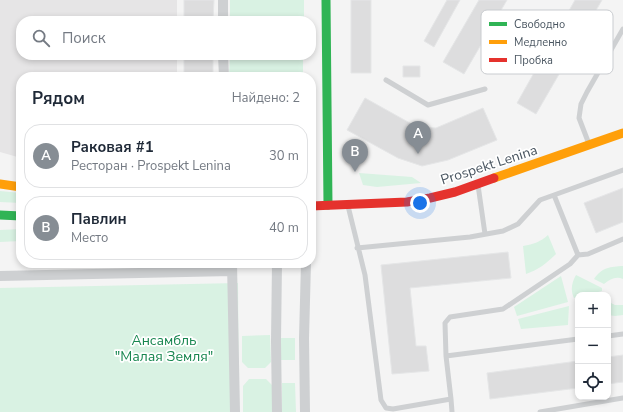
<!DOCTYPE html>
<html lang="ru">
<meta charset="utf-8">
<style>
:root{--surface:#fff;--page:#f6f6f7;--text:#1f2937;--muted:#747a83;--line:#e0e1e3;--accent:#868d94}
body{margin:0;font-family:"Nunito Sans",sans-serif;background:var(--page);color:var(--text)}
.controls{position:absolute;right:12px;bottom:12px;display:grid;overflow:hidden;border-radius:8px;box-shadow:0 2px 6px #0003}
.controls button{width:36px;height:36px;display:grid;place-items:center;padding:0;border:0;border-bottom:1px solid var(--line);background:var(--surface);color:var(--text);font:20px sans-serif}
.you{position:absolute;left:420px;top:203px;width:14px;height:14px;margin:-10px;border:3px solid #fff;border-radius:50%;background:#1a73e8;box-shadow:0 0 0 6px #1a73e833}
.badge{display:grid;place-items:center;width:26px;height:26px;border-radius:50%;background:var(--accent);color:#fff;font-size:13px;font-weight:700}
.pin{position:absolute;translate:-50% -33px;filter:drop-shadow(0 1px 2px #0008)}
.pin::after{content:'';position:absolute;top:21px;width:14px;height:12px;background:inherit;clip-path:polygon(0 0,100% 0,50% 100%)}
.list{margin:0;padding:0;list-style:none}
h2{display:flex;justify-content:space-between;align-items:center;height:52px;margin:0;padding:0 16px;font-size:17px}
h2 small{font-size:13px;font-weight:400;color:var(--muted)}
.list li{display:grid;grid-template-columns:26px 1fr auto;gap:12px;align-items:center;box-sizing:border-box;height:64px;margin:0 8px 8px;padding:0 8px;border:1px solid var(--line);border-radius:16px}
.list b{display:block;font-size:15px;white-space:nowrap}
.list p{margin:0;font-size:13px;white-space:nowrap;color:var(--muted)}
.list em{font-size:13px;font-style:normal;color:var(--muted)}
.icon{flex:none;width:22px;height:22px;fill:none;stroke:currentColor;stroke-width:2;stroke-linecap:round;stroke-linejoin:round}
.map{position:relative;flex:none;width:623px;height:412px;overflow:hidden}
.search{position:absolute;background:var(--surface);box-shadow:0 2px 6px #0003;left:16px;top:16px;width:300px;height:44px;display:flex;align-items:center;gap:10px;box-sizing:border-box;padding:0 14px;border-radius:16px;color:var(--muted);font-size:15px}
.panel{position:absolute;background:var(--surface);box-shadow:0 2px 6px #0003;left:16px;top:72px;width:300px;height:196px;border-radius:16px}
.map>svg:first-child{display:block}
.education{fill:#e6e5e6}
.green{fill:#d9f2e3}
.building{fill:#ddddde;stroke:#e5e6e7}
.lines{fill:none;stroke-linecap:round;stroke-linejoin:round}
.lane{stroke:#ced0d2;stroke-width:5}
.street{stroke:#ced0d2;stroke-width:10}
.fast{stroke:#30b455;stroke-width:9}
.slow{stroke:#ff9f0a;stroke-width:9}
.jam{stroke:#e5322d;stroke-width:9}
.labels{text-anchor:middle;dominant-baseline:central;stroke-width:3.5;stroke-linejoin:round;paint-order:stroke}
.street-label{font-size:14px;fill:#4a5661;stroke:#fff}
.park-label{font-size:14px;fill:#17864f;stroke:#fff}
.key{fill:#fff;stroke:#c9ccd0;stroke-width:1}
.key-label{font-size:11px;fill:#4a5661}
</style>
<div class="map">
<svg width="623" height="412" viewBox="0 0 623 412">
<rect width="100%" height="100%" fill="#f4f4f4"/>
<path class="education" d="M0,0H177V21H21V55H177V77H21V158L0,152Z"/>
<path class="green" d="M230,0H304V21H230Z
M230,55H303V77H229Z
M359,173L412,177L421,183L377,187L363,185Z
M0,191L21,193V203L0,202Z
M21,229V241L0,242V230Z
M548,235L556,254C547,263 538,270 526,274L523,246C534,244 540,242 548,235Z
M621,266H623V279C616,276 610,279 604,284L594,279C602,268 608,267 621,266Z
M576,275L602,288V291L587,295H578V297L574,298C570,290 572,282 576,275Z
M561,276L568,302L517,316L514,307Z
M238,283L239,412H0V288Z
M611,303L615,305H623V315L615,316L608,315V307Z
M569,306L568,325L521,329L518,319Z
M270,335L271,362L265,368H248L242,362V336Z
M280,338H295V360H281Z
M249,379H266L272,385V412H243V386Z
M282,383H295L296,412H282Z"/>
<path class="building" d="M184,0H214L213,21H184Z
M351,0H371V73H351Z
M447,0H460L434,47L424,41Z
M479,0H507L464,74L443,62Z
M575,0H602L536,114L517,103Z
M184,55H213V77H184Z
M403,66H420V77H403Z
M365,98L417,127L436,128L483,108L497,140L448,160L422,166L398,158L347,130Z
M623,188V222L596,233L584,203Z
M508,252L511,278L410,288L416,346H426L429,371L392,374L381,265Z
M623,355V382L608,384V357Z
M578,361V388L490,399L487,373Z"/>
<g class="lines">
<path class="lane" d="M386,80L428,105L485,89
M589,144L579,118L581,104L587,92L623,29
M478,185L485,234
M348,206L365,275L381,400L386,408L393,409L451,399L452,412
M357,248L470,237L503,231L518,224L540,200L554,195
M578,255L554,195L623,170
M608,336L623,334
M446,356L578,339
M451,399L446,356L445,323L450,317L503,309L570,264L578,255L588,254L623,239
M540,412L623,398"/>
<path class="street" d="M223,0V21
M223,55L224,77
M232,263L235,412
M0,276L232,271
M277,412L276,341L277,263
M305,412L304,338L306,263"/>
<path class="fast" d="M326,0L328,205
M0,215L21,216"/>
<path class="slow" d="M494,178L623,133
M0,184L21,187"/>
<path class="jam" d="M311,206L407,202L430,198L455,192L494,178"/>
</g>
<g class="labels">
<g class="street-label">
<text transform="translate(489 165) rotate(-18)">Prospekt Lenina</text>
</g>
<g class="park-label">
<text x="164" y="340">Ансамбль<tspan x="164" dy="16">"Малая Земля"</tspan></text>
</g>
</g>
<rect x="481" y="10" width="132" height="64" rx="6" class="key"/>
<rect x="489" y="22" width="18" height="4" fill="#30b455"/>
<rect x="489" y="40" width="18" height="4" fill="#ff9f0a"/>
<rect x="489" y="58" width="18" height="4" fill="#e5322d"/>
<g class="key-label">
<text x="514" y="28">Свободно</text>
<text x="514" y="46">Медленно</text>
<text x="514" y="64">Пробка</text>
</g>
</svg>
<div class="controls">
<button>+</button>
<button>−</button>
<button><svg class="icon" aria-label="locate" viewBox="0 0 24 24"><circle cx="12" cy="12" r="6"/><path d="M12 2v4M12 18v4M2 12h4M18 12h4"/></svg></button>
</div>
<div class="you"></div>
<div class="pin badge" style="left:418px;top:154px">A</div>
<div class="pin badge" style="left:355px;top:172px">B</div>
<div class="search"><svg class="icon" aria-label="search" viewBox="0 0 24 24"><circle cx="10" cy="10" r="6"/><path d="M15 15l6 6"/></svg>Поиск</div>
<section class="panel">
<h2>Рядом<small>Найдено: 2</small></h2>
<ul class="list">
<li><span class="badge">A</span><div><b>Раковая #1</b><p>Ресторан · Prospekt Lenina</p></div><em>30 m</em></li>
<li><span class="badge">B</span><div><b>Павлин</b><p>Место</p></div><em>40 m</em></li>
</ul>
</section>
</div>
